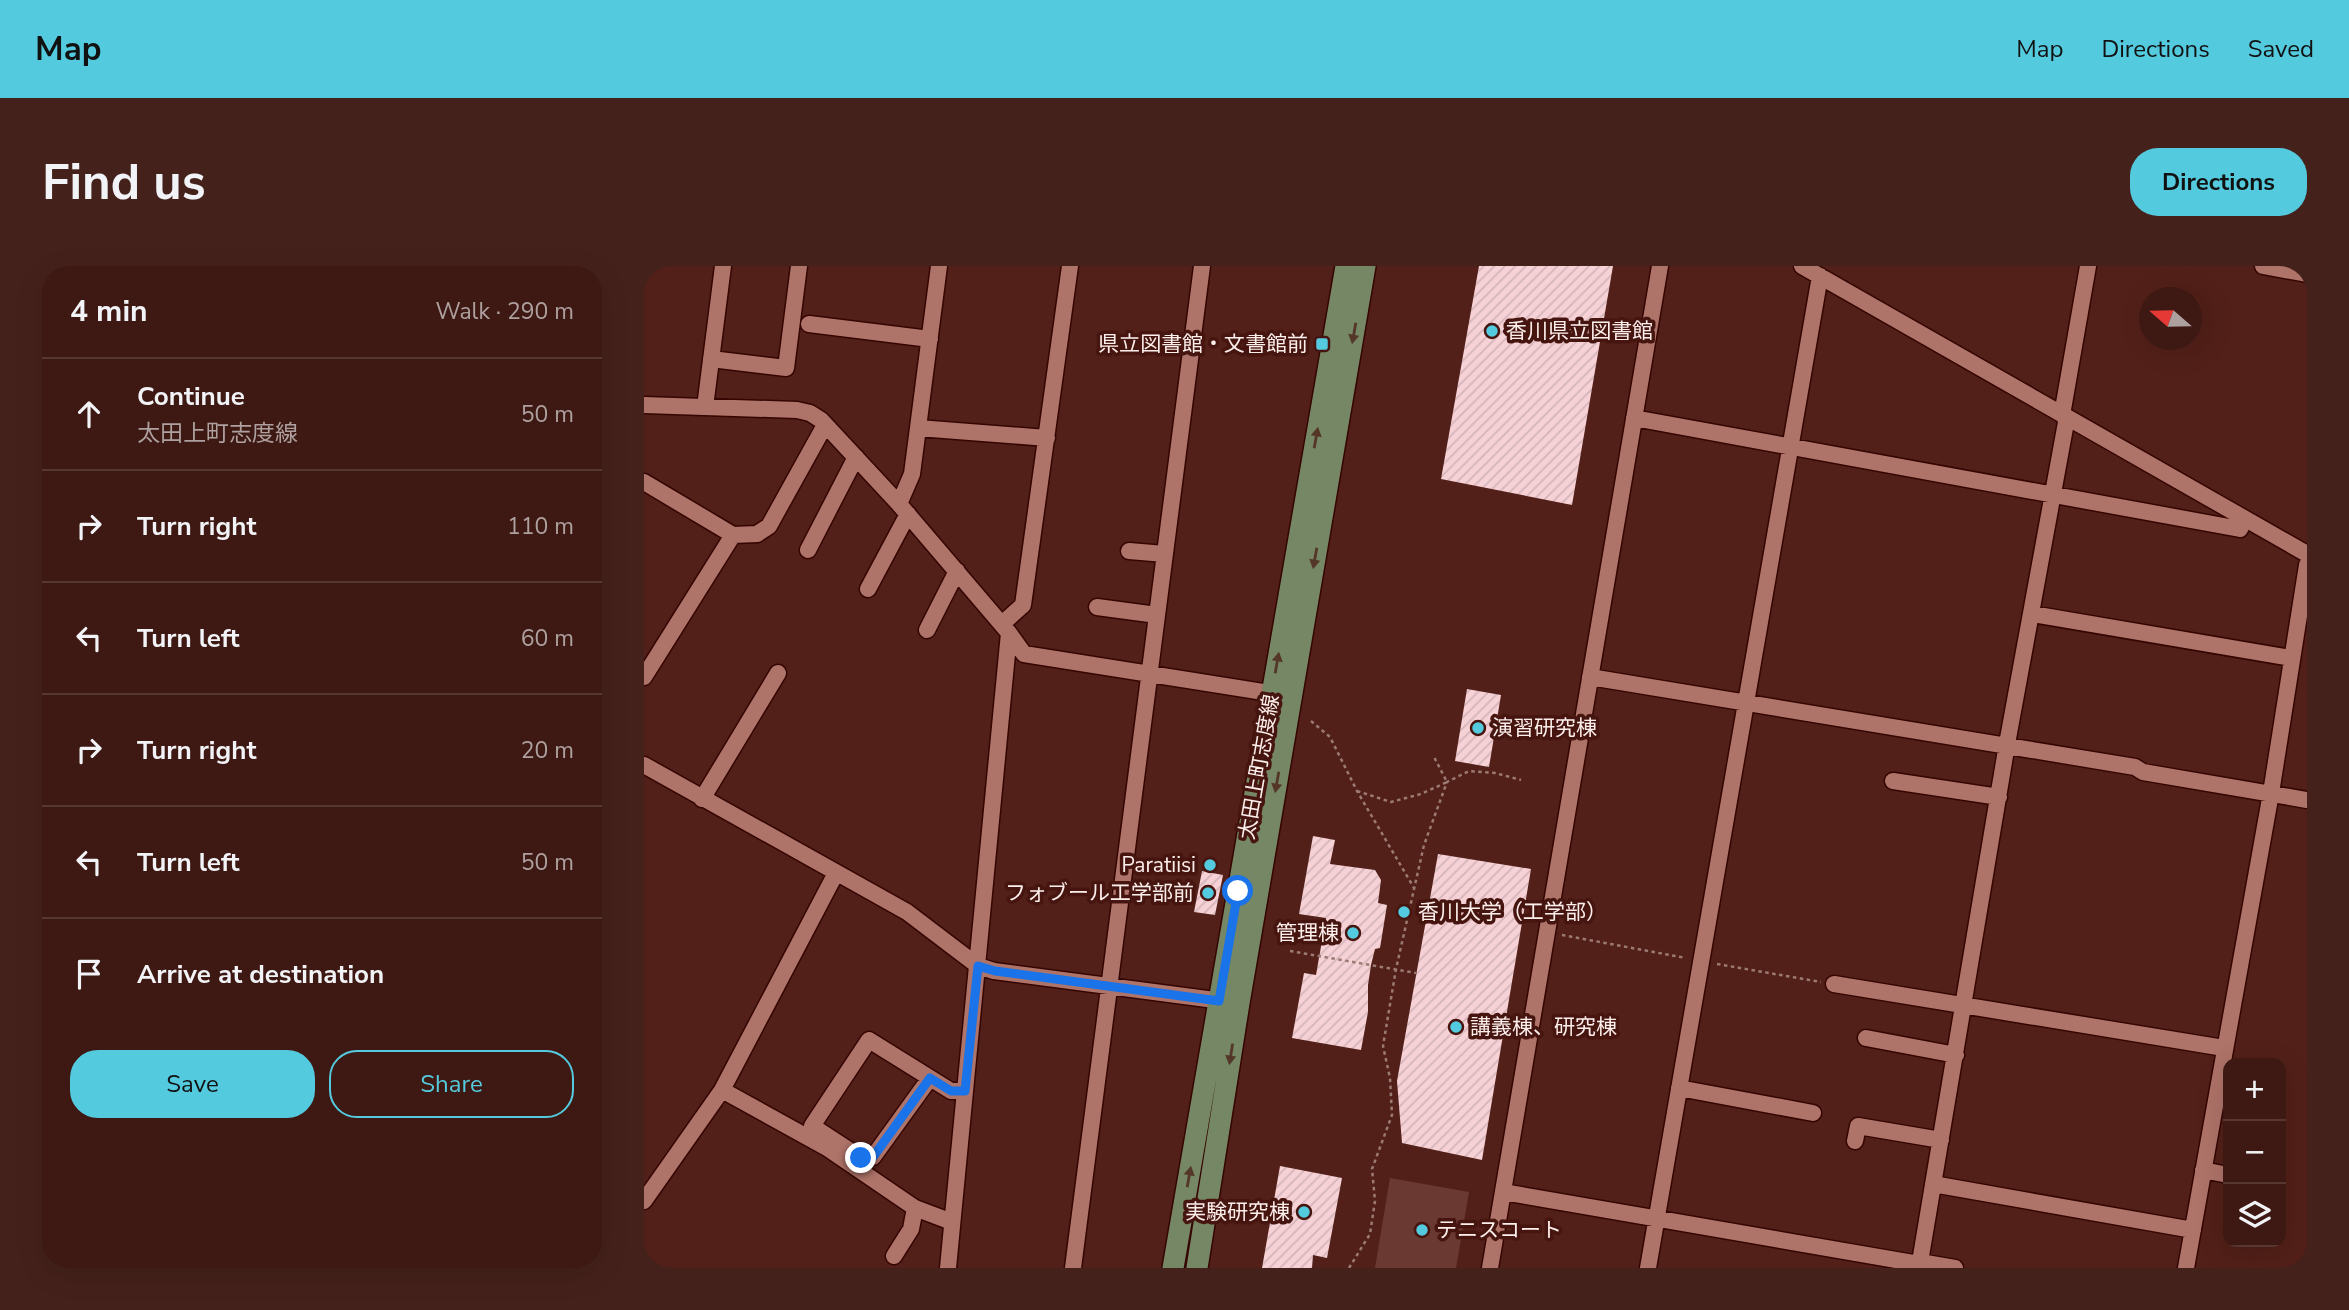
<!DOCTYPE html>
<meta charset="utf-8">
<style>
:root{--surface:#3e1812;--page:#45211b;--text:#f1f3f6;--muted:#ada09f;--line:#573732;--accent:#54cade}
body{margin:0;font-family:"Nunito Sans","Noto Sans JP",sans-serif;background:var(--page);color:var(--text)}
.controls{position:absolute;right:21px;bottom:21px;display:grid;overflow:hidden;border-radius:14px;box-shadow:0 7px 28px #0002}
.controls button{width:63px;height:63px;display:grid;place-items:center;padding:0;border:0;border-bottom:2px solid var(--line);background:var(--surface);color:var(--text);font:35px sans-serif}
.compass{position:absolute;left:1495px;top:21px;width:63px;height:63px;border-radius:50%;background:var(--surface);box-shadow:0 7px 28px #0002;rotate:290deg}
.stop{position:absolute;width:21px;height:21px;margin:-16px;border:5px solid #1a73e8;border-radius:50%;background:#fff}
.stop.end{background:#1a73e8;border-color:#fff;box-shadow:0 2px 7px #0008}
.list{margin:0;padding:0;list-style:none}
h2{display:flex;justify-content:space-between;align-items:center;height:91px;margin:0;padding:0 28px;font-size:30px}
h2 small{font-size:23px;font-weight:400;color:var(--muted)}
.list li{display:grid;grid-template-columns:46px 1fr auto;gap:21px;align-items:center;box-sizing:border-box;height:112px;padding:0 28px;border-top:2px solid var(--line)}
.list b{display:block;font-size:26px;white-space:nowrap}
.list p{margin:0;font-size:23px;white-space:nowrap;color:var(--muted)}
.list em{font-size:23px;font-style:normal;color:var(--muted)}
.actions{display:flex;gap:14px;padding:21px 28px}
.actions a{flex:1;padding:16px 0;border:2px solid var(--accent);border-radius:28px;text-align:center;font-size:24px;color:var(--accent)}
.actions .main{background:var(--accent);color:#111}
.icon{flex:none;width:38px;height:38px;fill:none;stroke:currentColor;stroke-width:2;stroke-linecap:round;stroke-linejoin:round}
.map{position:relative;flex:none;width:1663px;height:1002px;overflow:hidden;border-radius:28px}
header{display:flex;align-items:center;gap:42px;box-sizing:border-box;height:98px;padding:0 35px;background:var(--accent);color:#111}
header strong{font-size:33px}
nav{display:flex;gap:38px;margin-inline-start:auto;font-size:24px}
.intro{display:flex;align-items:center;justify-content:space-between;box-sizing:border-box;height:168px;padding:0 42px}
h1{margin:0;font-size:49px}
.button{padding:18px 32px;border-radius:28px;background:var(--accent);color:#111;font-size:24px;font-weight:700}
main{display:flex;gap:42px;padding:0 42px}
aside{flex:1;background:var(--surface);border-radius:28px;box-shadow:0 7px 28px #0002}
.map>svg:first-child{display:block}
.green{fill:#6a3931}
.building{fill:url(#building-hatch)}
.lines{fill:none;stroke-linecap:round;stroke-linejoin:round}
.minor-casing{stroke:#350502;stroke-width:19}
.major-casing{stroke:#350502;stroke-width:24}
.path{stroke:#9c7a74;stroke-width:2.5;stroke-dasharray:3.5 3.5;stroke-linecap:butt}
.minor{stroke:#ae7369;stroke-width:16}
.major{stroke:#758764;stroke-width:21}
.oneway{fill:#543729}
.route{stroke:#1a73e8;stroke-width:9}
.poi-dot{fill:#54cade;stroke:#46150f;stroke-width:2.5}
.labels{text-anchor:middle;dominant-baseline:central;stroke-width:7;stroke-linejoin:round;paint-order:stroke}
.poi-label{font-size:21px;fill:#fceeeb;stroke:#46150f;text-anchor:start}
.street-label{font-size:21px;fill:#fceeeb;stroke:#46150f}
</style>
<header>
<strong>Map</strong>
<nav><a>Map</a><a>Directions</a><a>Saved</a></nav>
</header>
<div class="intro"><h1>Find us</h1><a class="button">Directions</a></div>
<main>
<aside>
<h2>4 min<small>Walk · 290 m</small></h2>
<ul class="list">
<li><svg class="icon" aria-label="ahead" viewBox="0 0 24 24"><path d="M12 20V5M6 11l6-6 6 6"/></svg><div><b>Continue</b><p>太田上町志度線</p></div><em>50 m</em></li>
<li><svg class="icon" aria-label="right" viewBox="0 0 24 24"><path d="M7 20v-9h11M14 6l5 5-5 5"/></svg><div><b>Turn right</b></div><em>110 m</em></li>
<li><svg class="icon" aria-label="left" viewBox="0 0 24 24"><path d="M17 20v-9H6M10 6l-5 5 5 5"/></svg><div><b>Turn left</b></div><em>60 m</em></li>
<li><svg class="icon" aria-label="right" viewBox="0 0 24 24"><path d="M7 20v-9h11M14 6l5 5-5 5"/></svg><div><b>Turn right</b></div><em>20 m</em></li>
<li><svg class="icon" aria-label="left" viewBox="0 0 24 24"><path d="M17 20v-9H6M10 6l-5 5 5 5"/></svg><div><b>Turn left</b></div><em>50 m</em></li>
<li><svg class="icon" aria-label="arrive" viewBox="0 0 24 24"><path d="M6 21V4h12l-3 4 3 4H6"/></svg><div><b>Arrive at destination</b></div></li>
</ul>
<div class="actions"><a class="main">Save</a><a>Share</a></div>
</aside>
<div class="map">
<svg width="1663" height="1002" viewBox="0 0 1663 1002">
<defs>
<pattern id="building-hatch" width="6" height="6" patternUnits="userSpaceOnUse" patternTransform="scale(1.75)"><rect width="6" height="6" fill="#f6d1d6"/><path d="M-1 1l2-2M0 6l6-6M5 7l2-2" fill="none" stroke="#d4b5b9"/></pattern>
</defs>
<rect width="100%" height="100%" fill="#522018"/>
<path class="green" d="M746,912L825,926L812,1002H731Z"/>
<path class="building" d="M835,0H969L928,239L797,213Z
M823,423L857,429L845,501L811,495Z
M669,570L691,574L686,598L731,604L737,614L734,637L743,639L736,682L731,683L727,699L724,719V746L717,784L648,772L660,707L672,709L682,652L655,648Z
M794,588L887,603L838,894L758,877L753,815Z
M558,605L579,609L571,649L550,646Z
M636,900L698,912L683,992L669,989L668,1002H618Z"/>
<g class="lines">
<defs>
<path id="minor" d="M1158,0L1663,288
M1619,0L1663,8
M165,58L286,73
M67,93L142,102L155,0
M0,139L153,144L166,147L177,154L255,238L365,367L380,388L638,429
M61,141L79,0
M1418,149L1444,0
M990,152L1596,263L1601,253
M274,162L403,172
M0,216L89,269L0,411
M255,238L268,208L295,0
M89,269L113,268L125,260L181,159
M164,284L212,191
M485,285L521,288
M224,323L264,248
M453,341L513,349
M1388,348L1647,392
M358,358L379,339L426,0
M283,364L313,305
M946,411L1491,501L1499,506L1663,534
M0,499L263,646L334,700L350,705L586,736
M1249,515L1355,531
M58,533L134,407
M1190,718L1580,782
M1222,772L1312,789
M286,812L229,891L217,892L168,860L225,774L307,825H321
M1035,822L1169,847
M78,824L183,882L271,942L308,956
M1211,875L1214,860L1297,874
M1559,904L1584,909
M1289,918L1549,964
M859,926L1275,998
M0,935L78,824L192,607
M250,990L267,963L271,942
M1276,996L1311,1002
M304,1002L365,367
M429,1002L558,0
M846,1002L1016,0
M1004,1002L1176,10
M1275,1002L1363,478L1423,151
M1542,1002L1627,527L1663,299"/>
<path id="major" d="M529,1002L702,0
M553,1002L595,737L721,0"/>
</defs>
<use href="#minor" class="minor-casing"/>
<use href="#major" class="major-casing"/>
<path class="path" d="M667,455L686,471L713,525L770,622
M713,525L747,536L777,528L803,516L789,489
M918,669L1042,692
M646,685L772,707
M1073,698L1177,716
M705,1002L726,968L731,935L728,903L748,849L746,812L739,780L752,703L780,579L803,516L825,505L851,507L877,514"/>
<use href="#minor" class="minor"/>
<use href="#major" class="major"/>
</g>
<defs><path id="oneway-solid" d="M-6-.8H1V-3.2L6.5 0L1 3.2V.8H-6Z" transform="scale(1.75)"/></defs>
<g class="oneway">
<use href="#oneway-solid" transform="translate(710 67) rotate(100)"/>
<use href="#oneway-solid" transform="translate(672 172) rotate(-80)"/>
<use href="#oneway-solid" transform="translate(671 292) rotate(100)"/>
<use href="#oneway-solid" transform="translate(633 397) rotate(-80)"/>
<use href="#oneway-solid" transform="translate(633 516) rotate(100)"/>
<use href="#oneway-solid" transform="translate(587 788) rotate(99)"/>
<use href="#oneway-solid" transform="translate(545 911) rotate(-80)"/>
</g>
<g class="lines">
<path class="route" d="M217,892L229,891L286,812L307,825H321L334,700L351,705L575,735L594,625"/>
</g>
<g class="poi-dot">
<circle cx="848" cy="65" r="7"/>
<rect x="671" y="71" width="14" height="14" rx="3.5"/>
<circle cx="834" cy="462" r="7"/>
<circle cx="566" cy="599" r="7"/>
<circle cx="564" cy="627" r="7"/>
<circle cx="760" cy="646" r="7"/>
<circle cx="709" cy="667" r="7"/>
<circle cx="812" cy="761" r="7"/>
<circle cx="660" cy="946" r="7"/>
<circle cx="778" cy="964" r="7"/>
</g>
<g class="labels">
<g class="poi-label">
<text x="862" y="65">香川県立図書館</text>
<text x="664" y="78" text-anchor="end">県立図書館・文書館前</text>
<text x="848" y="462">演習研究棟</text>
<text x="552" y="599" text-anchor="end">Paratiisi</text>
<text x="550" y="627" text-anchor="end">フォブール工学部前</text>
<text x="774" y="646">香川大学（工学部）</text>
<text x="695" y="667" text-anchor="end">管理棟</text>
<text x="826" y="761">講義棟、研究棟</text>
<text x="646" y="946" text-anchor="end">実験研究棟</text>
<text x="792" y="964">テニスコート</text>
</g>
<g class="street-label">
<text transform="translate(615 501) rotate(-80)">太田上町志度線</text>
</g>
</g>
</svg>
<div class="controls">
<button>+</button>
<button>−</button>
<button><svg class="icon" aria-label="layers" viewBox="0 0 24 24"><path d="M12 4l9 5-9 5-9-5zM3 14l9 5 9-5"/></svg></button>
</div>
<svg class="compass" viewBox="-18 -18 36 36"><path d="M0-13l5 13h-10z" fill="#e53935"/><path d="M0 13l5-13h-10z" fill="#ada09f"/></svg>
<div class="stop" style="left:594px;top:625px"></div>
<div class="stop end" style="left:217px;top:892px"></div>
</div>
</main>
